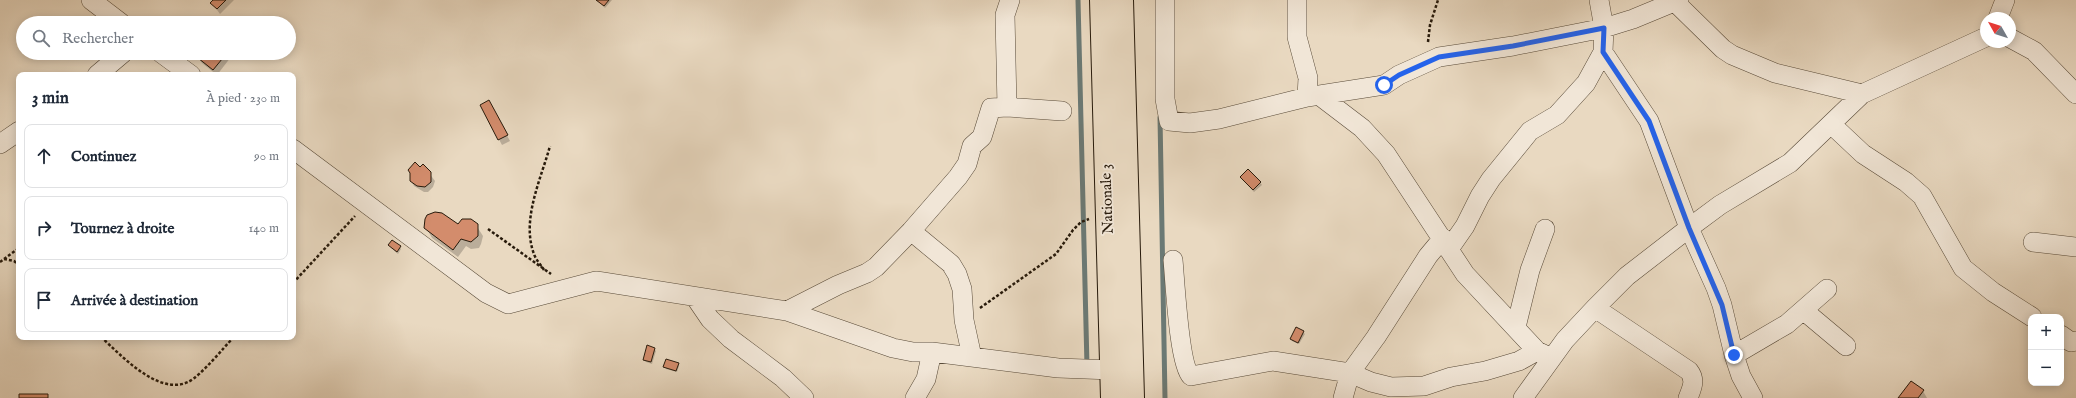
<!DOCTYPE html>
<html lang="fr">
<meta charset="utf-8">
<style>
:root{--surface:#fff;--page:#f2f2f3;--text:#1f2937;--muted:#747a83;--line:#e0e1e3}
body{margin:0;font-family:"IM FELL English",serif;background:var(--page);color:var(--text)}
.controls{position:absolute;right:12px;bottom:12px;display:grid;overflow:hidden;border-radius:8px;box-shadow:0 2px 10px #0003}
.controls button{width:36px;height:36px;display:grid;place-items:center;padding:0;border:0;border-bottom:1px solid var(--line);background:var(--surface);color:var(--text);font:20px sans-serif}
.compass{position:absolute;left:1980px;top:12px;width:36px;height:36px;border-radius:50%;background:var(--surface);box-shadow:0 2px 10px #0003;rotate:309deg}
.stop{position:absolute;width:12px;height:12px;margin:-9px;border:3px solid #2563eb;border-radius:50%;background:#fff}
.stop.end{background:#2563eb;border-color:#fff;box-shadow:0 1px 4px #0008}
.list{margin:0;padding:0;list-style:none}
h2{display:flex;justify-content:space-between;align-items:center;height:52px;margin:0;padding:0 16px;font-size:17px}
h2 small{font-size:13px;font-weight:400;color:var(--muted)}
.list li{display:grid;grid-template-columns:26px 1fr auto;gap:12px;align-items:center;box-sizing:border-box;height:64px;margin:0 8px 8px;padding:0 8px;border:1px solid var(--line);border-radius:8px}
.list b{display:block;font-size:15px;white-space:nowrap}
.list em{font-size:13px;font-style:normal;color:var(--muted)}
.icon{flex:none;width:22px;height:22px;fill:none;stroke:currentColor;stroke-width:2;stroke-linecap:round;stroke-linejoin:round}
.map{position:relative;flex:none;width:2076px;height:398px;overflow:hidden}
.search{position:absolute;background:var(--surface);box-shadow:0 2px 10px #0003;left:16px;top:16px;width:280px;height:44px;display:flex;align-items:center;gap:10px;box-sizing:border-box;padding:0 14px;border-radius:22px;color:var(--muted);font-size:15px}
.panel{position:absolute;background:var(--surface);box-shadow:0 2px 10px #0003;left:16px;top:72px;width:280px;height:268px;border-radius:8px}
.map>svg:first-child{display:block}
.shadow{fill:#0003}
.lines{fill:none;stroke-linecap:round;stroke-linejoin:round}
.stream{stroke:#6b7974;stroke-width:5}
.building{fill:#d38c6c;stroke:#271a0b}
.minor-casing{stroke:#584a38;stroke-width:20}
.major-casing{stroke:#271a0b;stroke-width:24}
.path{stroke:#271a0b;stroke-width:2.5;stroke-dasharray:3 2;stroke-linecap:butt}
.minor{stroke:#f1e6d7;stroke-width:19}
.major{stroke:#e9d9c1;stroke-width:22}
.route{stroke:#2563eb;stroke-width:5}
.labels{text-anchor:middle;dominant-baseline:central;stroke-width:3.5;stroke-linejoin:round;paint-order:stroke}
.street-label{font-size:15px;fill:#271a0b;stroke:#f1e6d7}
</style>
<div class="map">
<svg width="2076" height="398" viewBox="0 0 2076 398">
<rect width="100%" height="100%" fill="#e9d9c1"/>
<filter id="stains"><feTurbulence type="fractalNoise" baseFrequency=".005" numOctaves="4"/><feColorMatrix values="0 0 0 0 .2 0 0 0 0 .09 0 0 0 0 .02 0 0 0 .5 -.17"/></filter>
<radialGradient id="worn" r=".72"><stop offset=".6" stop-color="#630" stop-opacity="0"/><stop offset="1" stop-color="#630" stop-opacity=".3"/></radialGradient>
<path class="shadow" d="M214,0H234L220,14L212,3Z
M598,0H612L605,8Z
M203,53H234L217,75L202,63L199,58Z
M489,102L510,141L502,145L481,106Z
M423,165L435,181L433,187L428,192H424L414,186L411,181V174Z
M1242,179L1260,182L1262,185L1254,192Z
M428,216L458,225L474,222L483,236L481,244L479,248L471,249L466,246L458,257L432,238L424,224Z
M389,246L400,247L401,249L398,254Z
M1303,332L1305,334L1299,344L1292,341L1291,339Z
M654,349L656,351L652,364L646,362L644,360Z
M678,363L679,366L677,372L666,369L665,367Z
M1923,391L1927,398H1900Z"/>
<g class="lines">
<path class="stream" d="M1078,0L1087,366
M1160,117L1165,398"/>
</g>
<path class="building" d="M213,0H226L217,9L210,3Z
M596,0H609L604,6Z
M202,53H227L213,70L198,58Z
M489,100L508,135L498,140L480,105Z
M415,162L420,167L423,164L431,172V182L425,187L417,186L410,181V173L408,170Z
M1248,169L1261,182L1253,190L1240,177Z
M435,212L442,213L458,224L462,219H471L478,224V236L471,242L461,239L453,250L424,228L425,219L427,215Z
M392,240L401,246L397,252L388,245Z
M1296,327L1304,331L1298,343L1290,339Z
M647,345L655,348L651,362L643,360Z
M666,359L679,363L676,371L663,367Z
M1911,381L1924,390L1918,398H1898Z
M19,394H48V398H19Z"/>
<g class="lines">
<defs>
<path id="minor" d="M91,0L121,23
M1165,0V99L1169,121L1190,123L1219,119L1307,97L1384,85L1399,75L1439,57L1513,46L1604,28L1633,19L1679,0
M1297,0V37L1308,78L1307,97
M1675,2L1723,49L1732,55L1775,73L1862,94
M1998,18L2005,0
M2010,38L2034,51L2076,94
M1603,52L1649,121L1689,228L1716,288L1722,305L1734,355L1741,376L1753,398
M161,53L191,75
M97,75L123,53
M1320,96L1362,128L1386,154L1465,274L1537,351
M1007,107L1005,15L1010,0
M1831,124L1863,154L1906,182L1922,196L1963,268L1993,292L2032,317
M0,144L19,131
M293,149L486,293L508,304L596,281L603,282L787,311L893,348L913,352H932L1058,368L1112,370
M911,231L951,264L957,274L962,289L964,320L972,357
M2033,242L2076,247
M1449,249L1465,226L1480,196L1491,179L1530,131L1557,115L1586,83L1603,52L1604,28L1599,0
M1173,260C1175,280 1179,365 1191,376L1273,361L1350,373L1371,382L1391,387L1424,386L1451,377L1485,371L1519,361L1537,351L1552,358
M695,297L710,319L731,339L783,378L804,398
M1595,308L1689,371C1696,380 1692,388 1688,398
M1803,310L1846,346
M787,311L838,285L867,273L876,267L911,231L958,177L967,164L972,146L982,137L991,108L1007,107L1062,111
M1516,327L1530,270L1545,229
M2061,335L2071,342L2076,341
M1734,355L1787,324L1827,289
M915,398L926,379L932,352
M1343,398L1350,373L1376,337L1428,256L1443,238
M1523,398L1565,340L1595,308L1627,276L1689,228L1720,205L1790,163L1862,94L1986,37"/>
<path id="major" d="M1101,0L1112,398
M1122,0L1133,398"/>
</defs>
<use href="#minor" class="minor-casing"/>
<use href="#major" class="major-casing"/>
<path class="path" d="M1428,42L1430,25L1438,0
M488,229L551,274
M4,259L14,261L19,265
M0,262L19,248
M544,270C541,265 536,260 534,254C521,220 541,179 550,146
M293,283L355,216
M980,308L1056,254L1073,230L1081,222L1089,219
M101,337C121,355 158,396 188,382C201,376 223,348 234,337"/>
<use href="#minor" class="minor"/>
<use href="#major" class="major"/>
</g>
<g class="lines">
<path class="route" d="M1384,85L1399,75L1439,57L1513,46L1604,28L1603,52L1649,121L1689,228L1722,305L1734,355"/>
</g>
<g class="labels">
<g class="street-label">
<text transform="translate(1107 199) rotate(-92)">Nationale 3</text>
</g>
</g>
<rect width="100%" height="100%" filter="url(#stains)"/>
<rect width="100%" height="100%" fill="url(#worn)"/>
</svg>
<div class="controls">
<button>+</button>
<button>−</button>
</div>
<svg class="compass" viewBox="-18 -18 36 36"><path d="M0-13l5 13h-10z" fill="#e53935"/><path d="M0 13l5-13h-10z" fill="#747a83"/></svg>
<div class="stop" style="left:1384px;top:85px"></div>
<div class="stop end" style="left:1734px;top:355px"></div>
<div class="search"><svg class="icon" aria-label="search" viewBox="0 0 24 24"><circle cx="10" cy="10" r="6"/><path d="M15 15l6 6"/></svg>Rechercher</div>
<section class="panel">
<h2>3 min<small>À pied · 230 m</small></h2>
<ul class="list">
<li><svg class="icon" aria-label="ahead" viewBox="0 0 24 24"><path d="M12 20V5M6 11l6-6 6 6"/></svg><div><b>Continuez</b></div><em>90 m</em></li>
<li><svg class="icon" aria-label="right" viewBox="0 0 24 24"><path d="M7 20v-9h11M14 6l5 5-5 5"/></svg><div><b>Tournez à droite</b></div><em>140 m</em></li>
<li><svg class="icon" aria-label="arrive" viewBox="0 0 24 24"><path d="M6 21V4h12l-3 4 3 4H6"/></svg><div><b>Arrivée à destination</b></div></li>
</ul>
</section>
</div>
